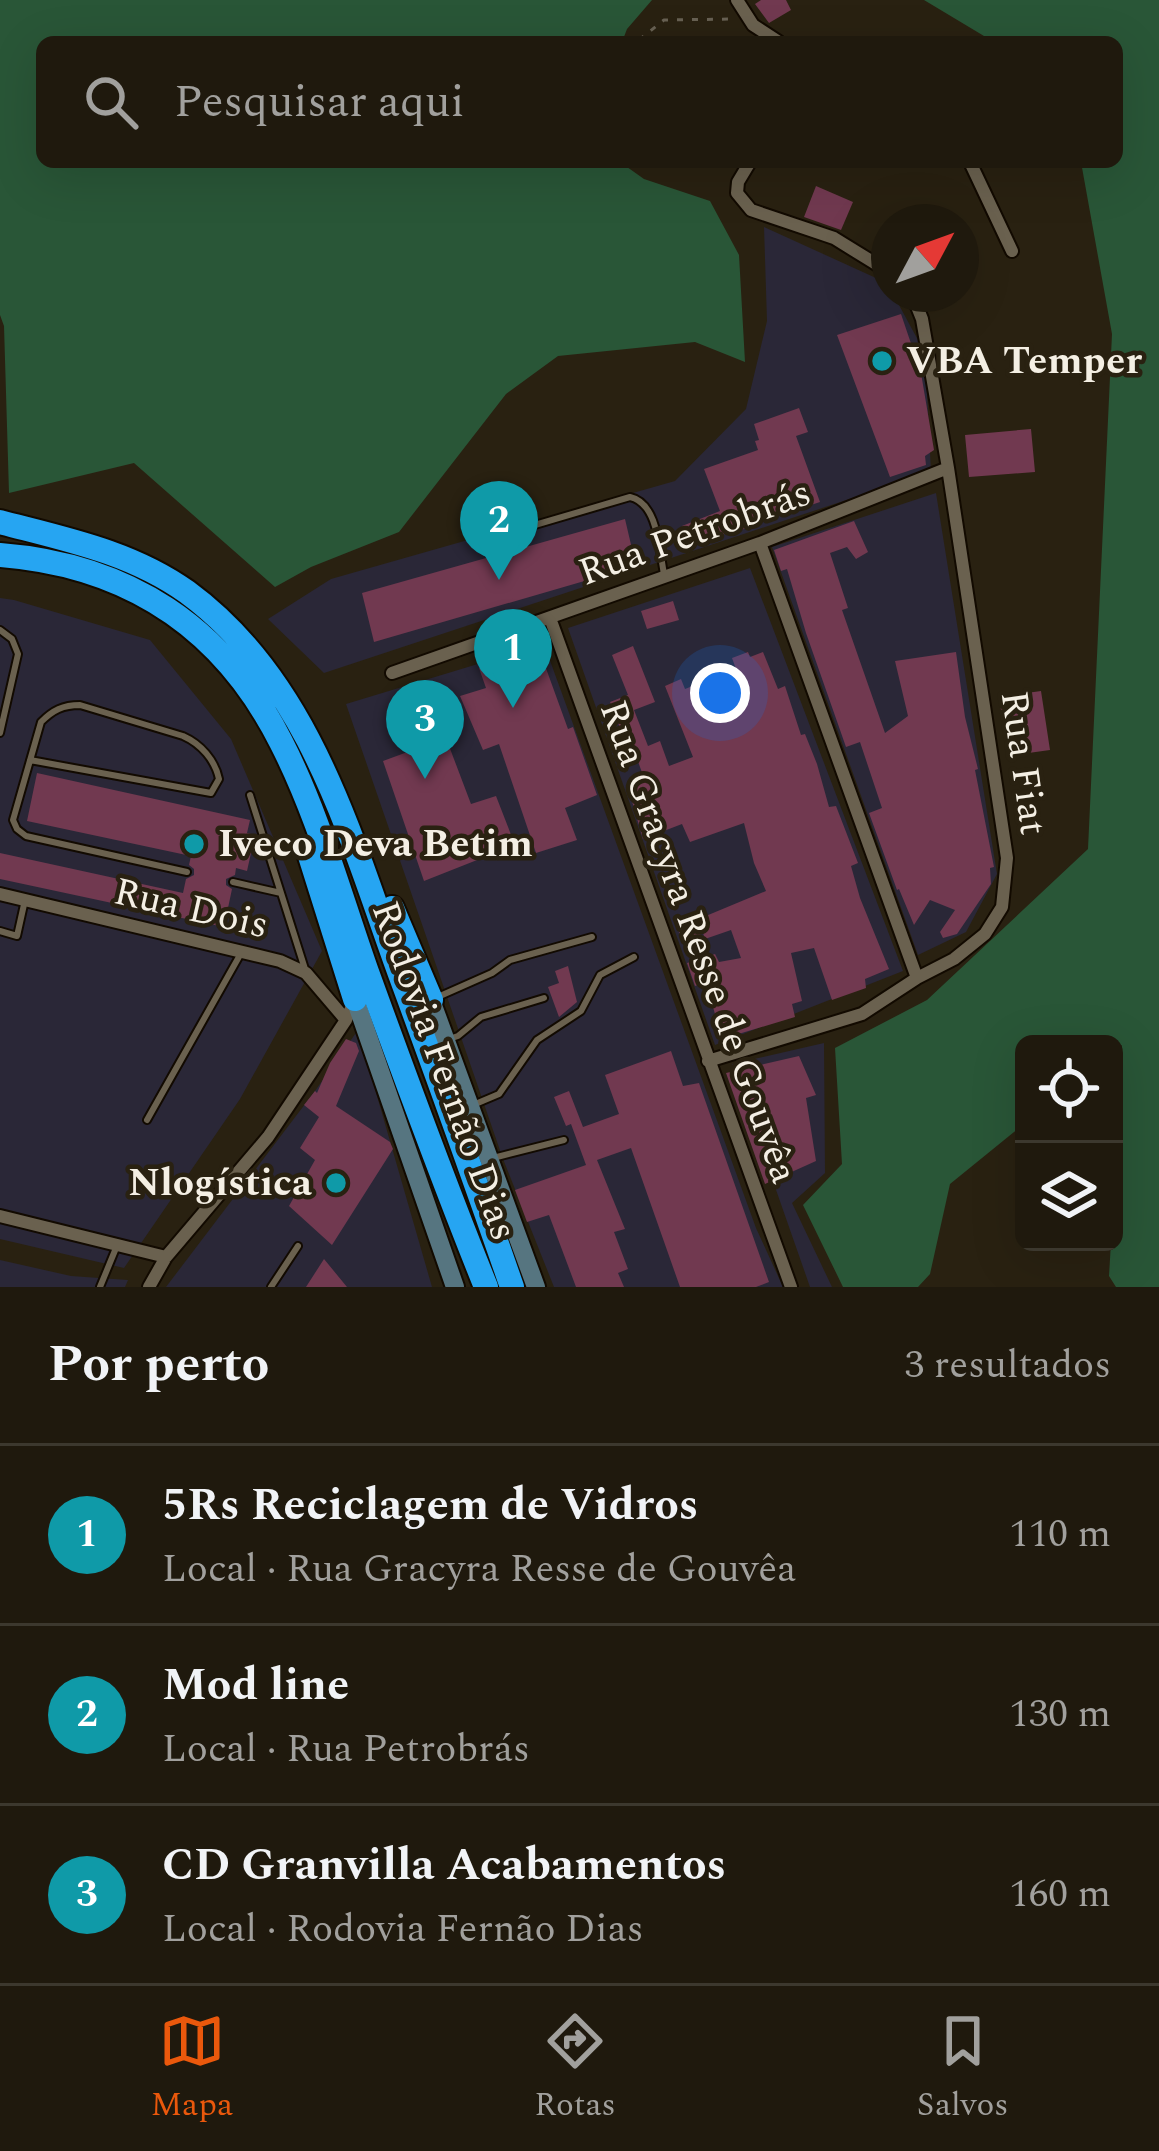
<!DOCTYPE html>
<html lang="pt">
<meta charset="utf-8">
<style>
:root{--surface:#1f190d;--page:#272216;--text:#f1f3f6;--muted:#a1a09d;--line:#3c382e;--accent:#ea580c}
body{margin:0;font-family:Spectral,serif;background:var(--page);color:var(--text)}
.controls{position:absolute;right:36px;bottom:36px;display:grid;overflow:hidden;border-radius:18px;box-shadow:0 12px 48px #0002}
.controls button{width:108px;height:108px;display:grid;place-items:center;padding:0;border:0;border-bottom:3px solid var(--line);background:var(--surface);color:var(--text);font:60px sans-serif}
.compass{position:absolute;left:871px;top:204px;width:108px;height:108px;border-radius:50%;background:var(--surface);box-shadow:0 12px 48px #0002;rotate:49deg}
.you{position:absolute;left:720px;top:693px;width:42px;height:42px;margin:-30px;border:9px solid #fff;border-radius:50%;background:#1a73e8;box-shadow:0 0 0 18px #1a73e833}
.badge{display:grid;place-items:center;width:78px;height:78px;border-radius:50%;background:var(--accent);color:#fff;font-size:39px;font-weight:700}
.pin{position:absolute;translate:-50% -99px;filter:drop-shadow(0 3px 6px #0008)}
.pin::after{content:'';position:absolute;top:63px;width:42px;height:36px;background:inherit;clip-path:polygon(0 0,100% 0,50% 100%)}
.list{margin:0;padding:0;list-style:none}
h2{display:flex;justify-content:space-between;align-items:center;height:156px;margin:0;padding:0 48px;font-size:51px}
h2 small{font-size:39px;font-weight:400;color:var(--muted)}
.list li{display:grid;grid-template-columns:78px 1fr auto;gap:36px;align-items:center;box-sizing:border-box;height:180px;padding:0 48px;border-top:3px solid var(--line)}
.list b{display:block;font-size:45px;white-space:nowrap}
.list p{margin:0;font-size:39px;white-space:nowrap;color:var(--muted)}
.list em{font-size:39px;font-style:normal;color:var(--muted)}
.icon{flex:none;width:66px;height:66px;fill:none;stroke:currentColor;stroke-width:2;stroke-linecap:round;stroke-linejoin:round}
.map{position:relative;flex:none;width:1159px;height:1287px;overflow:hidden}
.search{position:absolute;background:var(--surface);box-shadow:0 12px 48px #0002;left:36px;right:36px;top:36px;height:132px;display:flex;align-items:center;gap:30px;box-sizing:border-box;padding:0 42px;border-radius:18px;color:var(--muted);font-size:45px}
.sheet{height:696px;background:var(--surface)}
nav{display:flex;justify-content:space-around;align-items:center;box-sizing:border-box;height:168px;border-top:3px solid var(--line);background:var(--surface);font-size:33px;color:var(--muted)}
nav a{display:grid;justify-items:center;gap:6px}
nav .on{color:var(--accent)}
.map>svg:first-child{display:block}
.industrial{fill:#2a2737}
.green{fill:#295637}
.building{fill:#713950}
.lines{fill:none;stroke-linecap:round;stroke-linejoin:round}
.lane-casing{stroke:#120a00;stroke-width:10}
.street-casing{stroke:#120a00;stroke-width:16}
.secondary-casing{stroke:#120a00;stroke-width:22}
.highway-casing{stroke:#120a00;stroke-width:28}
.path{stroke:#686153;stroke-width:3;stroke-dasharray:6 9;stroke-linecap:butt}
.lane{stroke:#6a614f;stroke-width:6}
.street{stroke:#6a614f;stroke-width:12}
.secondary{stroke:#567580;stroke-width:18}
.highway{stroke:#26a5f2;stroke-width:24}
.culture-dot{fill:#0f9aa8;stroke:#292111;stroke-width:4.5}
.labels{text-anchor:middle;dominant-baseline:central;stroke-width:9;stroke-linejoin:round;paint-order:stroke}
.poi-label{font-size:39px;font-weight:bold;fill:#f4efe4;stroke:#292111;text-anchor:start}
.street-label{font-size:39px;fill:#f4efe4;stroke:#292111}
</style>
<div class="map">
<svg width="1159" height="1287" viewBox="0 0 1159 1287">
<rect width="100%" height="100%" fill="#292111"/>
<path class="industrial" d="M764,227L887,283L889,294H893L925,353L931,472L324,673L268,619L331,579L675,481L746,409L767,321Z
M936,493L997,874L966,932L918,955L772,547Z
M750,568L903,971L715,1045L568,628Z
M0,598L14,600L150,640L231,739L322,951L240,1099L124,1268L0,1239Z
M544,644L756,1228L783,1287H554L503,1159L346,704Z
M358,1030L432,1287H166L315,1091Z
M824,1043L825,1173L792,1203L832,1287H810L732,1064Z
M0,1260L71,1276L128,1280L125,1287H0Z"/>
<path class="green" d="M0,0H652L627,29L622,42H42V162H620L644,179L710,201L739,255L745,362L695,342L558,356L506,394L399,532L311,567L275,587L134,463L9,493L4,326L0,315Z
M924,0H1159V1287H1116L1109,1276L1111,1242H1114L1122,1045L1114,1051V1044H1024V1124L950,1184L930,1274L918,1287H843L803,1205L842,1164L835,1048L927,1000L1088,849L1112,334L1081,162H1117V42H994Z"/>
<path class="building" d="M761,0H786L791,10L769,23L755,4Z
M816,186L853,202L841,230L804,217Z
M901,314L921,373L934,450L925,456L926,465L890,477L837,335Z
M799,408L808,432L796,436L820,502L781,515L780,512L729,536L728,533L691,545L682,526L720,511L704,469L758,450L755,441L759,440L754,424Z
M1031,429L1035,472L969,477L965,435Z
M625,519L636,566L374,642L362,593Z
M854,521L868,552L856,559L847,547L830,553L848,608L842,610L885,733L908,716L895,661L956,652L965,717L978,769L975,770L994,867L990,868L991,884L957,934L943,938L940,932L955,910L930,900L914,925L899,889L897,890L869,813L882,808L860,742L846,747L806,633L787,569L781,571L774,550Z
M673,601L679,620L647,629L641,611Z
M633,646L655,702L634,710L648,746L660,741L669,766L693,757L665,686L681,679L685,689L736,669L732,658L748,652L750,657L763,652L778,689L785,686L801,735L805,734L817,764L829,807L836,806L858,863L851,866L860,898L889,969L865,979L866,988L832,1000L814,948L791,953L802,1001L792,1004L795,1017L722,1039L706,982L695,986L687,963L715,954L719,962L741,958L731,930L705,939L703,933L684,942L677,928L766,891L754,863L744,823L690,842L682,824L643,839L627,784L644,778L632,745L616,752L610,737L622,733L610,702L628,695L612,655Z
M539,649L568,729L573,727L597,795L565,808L577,840L536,853L499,744L483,750L460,696L486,688L479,668Z
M1041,691L1050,750L1008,756L999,697Z
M435,709L471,804L496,796L515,845L424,881L383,761L432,743L426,715Z
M37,773L250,820L247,833L255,835L247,871L236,868L235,875L226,879V885L232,889L224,927L0,879V853L183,893L186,879L194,875V869L189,865L191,856L27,821Z
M568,966L577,1002L559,1017L548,987L559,983L555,971Z
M346,1039L356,1043L359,1051L336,1106L390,1142L393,1149L332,1245L289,1206L315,1160L300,1148L319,1117L304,1105L315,1091L317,1093L330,1063Z
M671,1051L683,1086L699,1083L769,1282L756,1287H680L631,1148L597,1160L625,1229L614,1232L628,1269L618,1273L624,1287H576L549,1215L527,1222L515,1190L586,1165L571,1124L566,1126L554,1097L569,1091L583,1127L619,1114L605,1075Z
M799,1056L816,1095L806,1098L816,1161L765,1184L726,1073Z
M324,1259L347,1287H306Z"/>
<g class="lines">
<defs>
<path id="lane" d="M528,527L630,497C658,503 659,549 664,574
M0,630L12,639L18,654L0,733
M30,760L211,793L219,779C215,760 201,744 183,736L80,705C63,705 53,710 41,722L13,820L17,829L26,836L187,872
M250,795L305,969
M233,882L281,893
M0,931L17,936L25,900
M440,996L492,973L510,960L592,937
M449,1039L458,1036L481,1017L544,998
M473,1105L499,1094L537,1040L581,1011L600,975L634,957
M147,1120L240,955
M493,1158L564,1140
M100,1287L116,1248
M271,1287L298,1246"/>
<path id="street" d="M737,0L753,25L779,42
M750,162L738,182L737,193L751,210L834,238L889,272
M970,162L1012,251
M760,543L917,978
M550,618L791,1287
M392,673L760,543L948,468
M0,894L280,961L306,973L346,1020
M708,1061L862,1014L917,978L954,959L985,934L1002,907L1007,858L948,468L922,319L912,294
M0,1216L166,1257
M149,1287L166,1257L268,1137L346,1020L355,999"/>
<path id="secondary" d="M355,999L455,1287
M431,1000L536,1287"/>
<path id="highway" d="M0,522C65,539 131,552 187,592C311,683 351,840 401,977C439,1080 476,1183 512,1287
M0,555C128,565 223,627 281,742C318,814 340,896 367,972C405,1077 444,1183 486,1287
M310,856L355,999
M392,908L431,1000"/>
</defs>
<use href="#lane" class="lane-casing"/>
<use href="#street" class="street-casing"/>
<use href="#secondary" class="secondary-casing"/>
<use href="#highway" class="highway-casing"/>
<path class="path" d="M639,40L664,20L734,19"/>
<use href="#lane" class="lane"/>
<use href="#street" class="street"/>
<use href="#secondary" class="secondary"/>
<use href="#highway" class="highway"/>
</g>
<g class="culture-dot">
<circle cx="882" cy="361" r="12"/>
<circle cx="194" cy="844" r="12"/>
<circle cx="336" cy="1183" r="12"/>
</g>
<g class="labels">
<g class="poi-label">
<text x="906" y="361">VBA Temper</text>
<text x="218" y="844">Iveco Deva Betim</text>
<text x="312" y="1183" text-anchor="end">Nlogística</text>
</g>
<g class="street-label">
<text transform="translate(695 533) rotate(-20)">Rua Petrobrás</text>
<text transform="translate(1023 763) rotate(82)">Rua Fiat</text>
<text transform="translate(191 909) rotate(13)">Rua Dois</text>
<text transform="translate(698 942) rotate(70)">Rua Gracyra Resse de Gouvêa</text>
<text transform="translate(444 1071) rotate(70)">Rodovia Fernão Dias</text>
</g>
</g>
</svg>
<div class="controls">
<button><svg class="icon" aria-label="locate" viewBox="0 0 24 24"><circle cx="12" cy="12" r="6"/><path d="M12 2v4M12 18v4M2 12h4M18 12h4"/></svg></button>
<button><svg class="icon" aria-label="layers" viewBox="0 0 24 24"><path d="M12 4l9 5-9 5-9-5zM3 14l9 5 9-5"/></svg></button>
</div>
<svg class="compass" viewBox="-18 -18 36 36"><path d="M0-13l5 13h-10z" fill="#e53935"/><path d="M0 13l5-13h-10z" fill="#a1a09d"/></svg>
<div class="you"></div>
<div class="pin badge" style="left:513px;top:708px;background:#0f9aa8">1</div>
<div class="pin badge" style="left:499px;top:580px;background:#0f9aa8">2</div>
<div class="pin badge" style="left:425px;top:779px;background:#0f9aa8">3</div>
<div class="search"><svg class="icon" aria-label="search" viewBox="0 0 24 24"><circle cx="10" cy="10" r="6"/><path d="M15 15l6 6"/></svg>Pesquisar aqui</div>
</div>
<section class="sheet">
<h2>Por perto<small>3 resultados</small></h2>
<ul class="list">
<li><span class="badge" style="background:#0f9aa8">1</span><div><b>5Rs Reciclagem de Vidros</b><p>Local · Rua Gracyra Resse de Gouvêa</p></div><em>110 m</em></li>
<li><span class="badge" style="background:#0f9aa8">2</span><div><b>Mod line</b><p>Local · Rua Petrobrás</p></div><em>130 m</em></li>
<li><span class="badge" style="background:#0f9aa8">3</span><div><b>CD Granvilla Acabamentos</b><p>Local · Rodovia Fernão Dias</p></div><em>160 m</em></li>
</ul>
</section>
<nav>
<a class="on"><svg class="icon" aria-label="map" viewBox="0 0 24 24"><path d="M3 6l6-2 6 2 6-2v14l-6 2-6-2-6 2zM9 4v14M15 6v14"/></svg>Mapa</a>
<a><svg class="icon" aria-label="directions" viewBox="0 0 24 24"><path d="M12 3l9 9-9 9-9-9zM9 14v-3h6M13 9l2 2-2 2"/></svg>Rotas</a>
<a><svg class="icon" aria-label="saved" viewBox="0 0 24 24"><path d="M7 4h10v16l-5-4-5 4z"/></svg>Salvos</a>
</nav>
